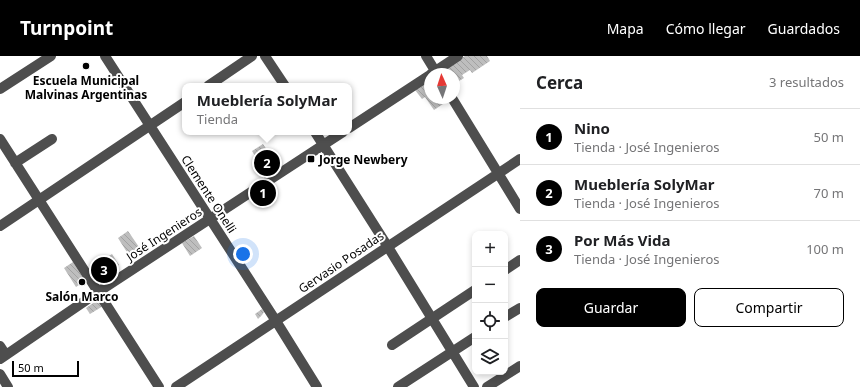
<!DOCTYPE html>
<html lang="es">
<meta charset="utf-8">
<style>
:root{--surface:#fff;--page:#f2f2f2;--text:#202124;--muted:#757577;--line:#e0e0e0;--accent:#000}
body{margin:0;font-family:"Noto Sans",sans-serif;background:var(--page);color:var(--text)}
.controls{position:absolute;right:12px;bottom:12px;display:grid;overflow:hidden;border-radius:8px;box-shadow:0 2px 6px #0003}
.controls button{width:36px;height:36px;display:grid;place-items:center;padding:0;border:0;border-bottom:1px solid var(--line);background:var(--surface);color:var(--text);font:20px sans-serif}
.compass{position:absolute;left:424px;top:12px;width:36px;height:36px;border-radius:50%;background:var(--surface);box-shadow:0 2px 6px #0003;rotate:357deg}
.scale{position:absolute;left:12px;bottom:10px;width:67px;box-sizing:border-box;padding-left:4px;border:2px solid #000;border-top:0;font-size:11px;line-height:14px;white-space:nowrap;color:#000;-webkit-text-stroke:3px #fff;paint-order:stroke}
.you{position:absolute;left:243px;top:198px;width:14px;height:14px;margin:-10px;border:3px solid #fff;border-radius:50%;background:#1a73e8;box-shadow:0 0 0 6px #1a73e833}
.badge{display:grid;place-items:center;width:26px;height:26px;border-radius:50%;background:var(--accent);color:#fff;font-size:13px;font-weight:700}
.pin{position:absolute;translate:-50% -50%;border:2px solid #fff;box-shadow:0 1px 4px #0006}
.popup{position:absolute;left:182px;top:27px;width:170px;height:52px;box-sizing:border-box;display:grid;place-content:center;border-radius:8px;background:var(--surface);filter:drop-shadow(0 1px 3px #0005);font-size:13px;white-space:nowrap;color:var(--muted)}
.popup b{font-size:15px;color:var(--text)}
.popup::after{content:'';position:absolute;left:50%;top:100%;margin-left:-8px;border:8px solid transparent;border-top-color:var(--surface)}
.list{margin:0;padding:0;list-style:none}
h2{display:flex;justify-content:space-between;align-items:center;height:52px;margin:0;padding:0 16px;font-size:17px}
h2 small{font-size:13px;font-weight:400;color:var(--muted)}
.list li{display:grid;grid-template-columns:26px 1fr auto;gap:12px;align-items:center;box-sizing:border-box;height:56px;padding:0 16px;border-top:1px solid var(--line)}
.list b{display:block;font-size:15px;white-space:nowrap}
.list p{margin:0;font-size:13px;white-space:nowrap;color:var(--muted)}
.list em{font-size:13px;font-style:normal;color:var(--muted)}
.actions{display:flex;gap:8px;padding:12px 16px}
.actions a{flex:1;padding:9px 0;border:1px solid var(--accent);border-radius:8px;text-align:center;font-size:14px;color:var(--accent)}
.actions .main{background:var(--accent);color:#fff}
.icon{flex:none;width:22px;height:22px;fill:none;stroke:currentColor;stroke-width:2;stroke-linecap:round;stroke-linejoin:round}
.map{position:relative;flex:none;width:520px;height:331px;overflow:hidden}
header{display:flex;align-items:center;gap:24px;box-sizing:border-box;height:56px;padding:0 20px;background:var(--accent);color:#fff}
header strong{font-size:19px}
nav{display:flex;gap:22px;margin-inline-start:auto;font-size:14px}
main{display:flex}
aside{flex:1;background:var(--surface)}
.map>svg:first-child{display:block}
.building{fill:url(#building-back-hatch)}
.lines{fill:none;stroke-linecap:round;stroke-linejoin:round}
.minor{stroke:#4e4e4e;stroke-width:10}
.poi-dot{fill:#000;stroke:#fff;stroke-width:1.5}
.labels{text-anchor:middle;dominant-baseline:central;stroke-width:4;stroke-linejoin:round;paint-order:stroke}
.poi-label{font-size:12px;font-weight:bold;fill:#000;stroke:#fff}
.street-label{font-size:12px;fill:#000;stroke:#fff}
</style>
<header>
<strong>Turnpoint</strong>
<nav><a>Mapa</a><a>Cómo llegar</a><a>Guardados</a></nav>
</header>
<main>
<div class="map">
<svg width="520" height="331" viewBox="0 0 520 331">
<defs>
<pattern id="building-back-hatch" width="6" height="6" patternUnits="userSpaceOnUse"><rect width="6" height="6" fill="#bebebe"/><path d="M-1 5l2 2M0 0l6 6M5-1l2 2" fill="none" stroke="#a2a2a2"/></pattern>
</defs>
<rect width="100%" height="100%" fill="#fff"/>
<path class="building" d="M465,0H487L490,5L472,17L470,14L462,19L464,22L454,28V18H447L446,16L448,10Z
M428,25L430,26V42H443L446,46L434,54L425,41L422,43L415,34Z
M263,88L274,105L263,112L252,95Z
M267,133L275,144L263,152L256,140Z
M128,175L141,194L130,201L118,182Z
M194,180L202,192L190,200L182,187Z
M112,198L119,209L108,216L101,215L97,208Z
M73,206L85,225L76,231L64,212Z
M96,245L100,246L103,250L90,258L86,252Z
M262,253L264,256L262,259L258,263L255,258Z"/>
<g class="lines">
<path class="minor" d="M105,0L276,265L317,331
M265,0L285,30
M426,0L437,18
M431,18L458,0
M208,30L252,0
M0,33L51,0
M452,42L520,153
M349,72L430,19
M315,76L388,191L474,331
M0,83L159,331
M15,107L52,83
M0,170L185,46
M505,214L520,204
M505,261L520,252
M392,289L475,234
M0,290L6,299
M0,303L98,236L343,76
M0,318L8,331
M176,331L520,103
M398,331L475,281
M487,331L520,310"/>
</g>
<g class="poi-dot">
<circle cx="86" cy="10" r="4"/>
<rect x="307" y="99" width="8" height="8" rx="2"/>
<circle cx="82" cy="226" r="4"/>
</g>
<g class="labels">
<g class="poi-label">
<text x="86" y="24">Escuela Municipal<tspan x="86" dy="14">Malvinas Argentinas</tspan></text>
<text x="319" y="103" text-anchor="start">Jorge Newbery</text>
<text x="82" y="240">Salón Marco</text>
</g>
<g class="street-label">
<text transform="translate(209 138) rotate(57)">Clemente Onelli</text>
<text transform="translate(164 178) rotate(-33)">José Ingenieros</text>
<text transform="translate(341 206) rotate(-34)">Gervasio Posadas</text>
</g>
</g>
</svg>
<div class="controls">
<button>+</button>
<button>−</button>
<button><svg class="icon" aria-label="locate" viewBox="0 0 24 24"><circle cx="12" cy="12" r="6"/><path d="M12 2v4M12 18v4M2 12h4M18 12h4"/></svg></button>
<button><svg class="icon" aria-label="layers" viewBox="0 0 24 24"><path d="M12 4l9 5-9 5-9-5zM3 14l9 5 9-5"/></svg></button>
</div>
<svg class="compass" viewBox="-18 -18 36 36"><path d="M0-13l5 13h-10z" fill="#e53935"/><path d="M0 13l5-13h-10z" fill="#757577"/></svg>
<div class="scale">50 m</div>
<div class="you"></div>
<div class="pin badge" style="left:263px;top:137px">1</div>
<div class="pin badge" style="left:267px;top:107px">2</div>
<div class="popup"><b>Mueblería SolyMar</b>Tienda</div>
<div class="pin badge" style="left:104px;top:214px">3</div>
</div>
<aside>
<h2>Cerca<small>3 resultados</small></h2>
<ul class="list">
<li><span class="badge">1</span><div><b>Nino</b><p>Tienda · José Ingenieros</p></div><em>50 m</em></li>
<li><span class="badge">2</span><div><b>Mueblería SolyMar</b><p>Tienda · José Ingenieros</p></div><em>70 m</em></li>
<li><span class="badge">3</span><div><b>Por Más Vida</b><p>Tienda · José Ingenieros</p></div><em>100 m</em></li>
</ul>
<div class="actions"><a class="main">Guardar</a><a>Compartir</a></div>
</aside>
</main>
